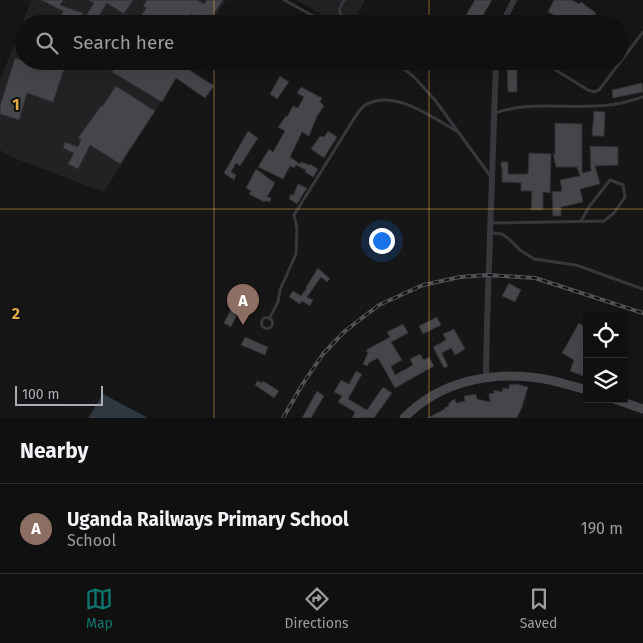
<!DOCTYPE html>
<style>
:root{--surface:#101011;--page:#1e1e1f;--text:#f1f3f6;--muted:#9c9d9f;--line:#303031;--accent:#0f766e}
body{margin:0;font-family:"Fira Sans",sans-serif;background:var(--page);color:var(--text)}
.controls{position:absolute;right:15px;bottom:15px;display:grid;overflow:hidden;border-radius:0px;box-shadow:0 5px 20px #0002}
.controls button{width:45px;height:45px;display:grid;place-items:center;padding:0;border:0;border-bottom:1px solid var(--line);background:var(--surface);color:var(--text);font:25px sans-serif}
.scale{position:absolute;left:15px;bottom:12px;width:88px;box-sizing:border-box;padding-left:5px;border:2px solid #a9adb6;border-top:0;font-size:14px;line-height:18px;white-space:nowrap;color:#a9adb6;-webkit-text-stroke:4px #111112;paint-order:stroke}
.you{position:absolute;left:381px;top:240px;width:18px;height:18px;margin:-12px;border:4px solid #fff;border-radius:50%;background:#1a73e8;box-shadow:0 0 0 8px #1a73e833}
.badge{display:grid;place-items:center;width:32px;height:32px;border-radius:50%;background:var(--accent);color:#fff;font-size:16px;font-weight:700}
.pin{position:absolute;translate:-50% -41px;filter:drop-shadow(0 1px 2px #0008)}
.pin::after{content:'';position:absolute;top:26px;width:18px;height:15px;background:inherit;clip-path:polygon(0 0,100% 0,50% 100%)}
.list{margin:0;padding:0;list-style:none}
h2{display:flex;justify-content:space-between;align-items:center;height:65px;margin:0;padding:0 20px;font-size:21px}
h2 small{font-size:16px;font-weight:400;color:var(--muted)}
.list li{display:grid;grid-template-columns:32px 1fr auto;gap:15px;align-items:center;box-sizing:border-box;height:90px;padding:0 20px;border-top:1px solid var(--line)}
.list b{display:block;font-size:19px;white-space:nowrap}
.list p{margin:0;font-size:16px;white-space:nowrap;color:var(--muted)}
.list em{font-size:16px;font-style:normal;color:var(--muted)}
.icon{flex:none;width:28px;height:28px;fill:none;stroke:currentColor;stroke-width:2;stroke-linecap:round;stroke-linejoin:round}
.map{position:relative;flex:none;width:643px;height:418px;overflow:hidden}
.search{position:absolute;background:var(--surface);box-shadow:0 5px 20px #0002;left:15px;right:15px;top:15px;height:55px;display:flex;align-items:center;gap:12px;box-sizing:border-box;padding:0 18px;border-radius:28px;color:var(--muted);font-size:19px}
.sheet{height:155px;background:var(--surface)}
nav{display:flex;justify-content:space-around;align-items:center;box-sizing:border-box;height:70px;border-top:1px solid var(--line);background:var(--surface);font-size:14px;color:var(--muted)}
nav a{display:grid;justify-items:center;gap:2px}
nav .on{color:var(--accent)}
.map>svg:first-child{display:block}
.built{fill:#222224}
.water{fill:#30383f}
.building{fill:#45464a;stroke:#303033}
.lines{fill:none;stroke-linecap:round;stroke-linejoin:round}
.lane{stroke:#37383c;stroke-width:3}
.street{stroke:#37383c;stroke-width:6}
.secondary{stroke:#45474b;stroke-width:9}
.rail-casing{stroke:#505256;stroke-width:4}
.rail{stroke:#111112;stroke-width:2;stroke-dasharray:5.5;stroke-linecap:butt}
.grid{fill:none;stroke:#dfaa46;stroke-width:1;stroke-opacity:0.55}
.grid-label{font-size:16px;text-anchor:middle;font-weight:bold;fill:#dfaa46;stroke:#111112;stroke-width:4;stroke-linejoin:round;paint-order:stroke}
</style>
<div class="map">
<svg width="643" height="418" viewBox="0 0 643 418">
<rect width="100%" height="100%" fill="#161617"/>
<path class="built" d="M31,0H226L211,24H24V61H187L104,192L11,157L0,150V81Z
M296,0H365L352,24H339Z"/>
<path class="water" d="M103,394L148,418H88Z"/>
<path class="building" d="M41,0H63L60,5L83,13L80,24H58L63,11Z
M88,0H133L124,14L107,3L94,23L85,17L94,3Z
M147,0H197L204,4L207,0H223L207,24L191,14L185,24H136L146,8L143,6Z
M475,0H492L479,22L466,15Z
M554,0H572L579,4L581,2L596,13L589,24H578L567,16L564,20L548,12Z
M15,58L43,67L45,61H67L53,102L27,93L19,120L0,114V106Z
M118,61H186L183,66L214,86L205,98L176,78L162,102L112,72Z
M517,67V92H508L507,68Z
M280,76L289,82L277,99L270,94Z
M642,83L643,92L613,98L612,90Z
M116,86L155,111L120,164L90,145L78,169L68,164L74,153L63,148L65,142L78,147L81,140L78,138L101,106L102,107Z
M301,87L322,98L320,102L324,106L317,116L309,136L302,132L290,157L300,164L301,162L309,165L310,164L318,169L313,177L305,172L306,170L296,165L294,168L290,166L283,179L258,167L269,149L273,152L285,131L278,127L286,116L287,117L293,106L298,108L304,97L297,93Z
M594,111L605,112L604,136H592Z
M555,123L582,124V173L591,171L590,146L618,147V165L595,166L600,184L580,189L583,202L561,207V216H553L552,192L562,191L560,180L580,176L577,167H556L553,154H555Z
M248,131L258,138L240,166L236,163L231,172L236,175L234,180L224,173Z
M328,131L337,137L324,158L311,149L320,136L324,137Z
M529,153L551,154L550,193L543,192V210H531L532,191H521V183L502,182V167H501V162H508V174H528Z
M256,169L275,183L267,197L271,198L270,202L265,201L264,202L249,194L251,191L246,188Z
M298,184L307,188L297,204L289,199L291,194L293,196Z
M318,268L330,279L327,282L321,277L307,297L313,300L310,306L302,301L300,304L289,297L293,291L301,296L307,288L306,287Z
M509,283L521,290L515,302L502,296Z
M239,293L245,297L231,327L224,323Z
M437,317L441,325L423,334L419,326Z
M579,323L587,329V365L583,376L570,371L574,360L562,353Z
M403,324L408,333L391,342L402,360L391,366L395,375L413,365L410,359L420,354L424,360L429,357L434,366L395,388L378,358L369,363L367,366L363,364L368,353L366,350L390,337L387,332Z
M454,329L465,349L455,355L451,348L442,353L448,366L444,368L433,347L446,340L443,334Z
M245,337L268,347L265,355L241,345Z
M356,371L362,374L348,399L367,410L383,387L392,393L374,418H352L355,412L338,402L342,396L334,392L341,380L349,384Z
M257,381L262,383L263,381L279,391L274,398L255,385Z
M516,384L528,387L522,407L517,418H427L445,409L444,408L449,406L448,404L451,402V401L455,399L456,403L465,401L464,396L476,394L477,399L490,402L489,394L494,393V390L502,392L503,388L509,389V385Z
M317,391L324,396L311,418H302Z"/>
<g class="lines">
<path class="lane" d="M284,0L328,24
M344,0C336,13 340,14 350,24
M394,61L414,77L435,100L491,177
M541,61L588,90L594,92L599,90L643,32
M495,113C532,100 571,110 609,105C621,104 632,100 643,97
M491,223L604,221L614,213L625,197L623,185L610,180L589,207L581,221
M491,233L502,234L510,240L520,250L534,259L576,265L643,289
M261.5 323a5.5 5.5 0 1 1 11 0a5.5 5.5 0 1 1-11 0Z
M269,319L278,302L280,290L296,254L297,228L294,215L355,117C358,113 361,108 365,105C394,88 433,118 458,132"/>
<path class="street" d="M502,24L514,0
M486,376L487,323L496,61"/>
<path class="secondary" d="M614,399L643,409
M404,418C439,382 489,371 538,378C555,380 571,386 587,390"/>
<defs>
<path id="rail" d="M283,418L302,385L323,354L345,331L379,305L423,285L460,277L488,275L535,278L643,313"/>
</defs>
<use href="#rail" class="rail-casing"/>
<use href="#rail" class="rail"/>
</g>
<path class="grid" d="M214,0V24M429,0V24M214,61V418M429,61V418M0,209H643"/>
<g class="grid-label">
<text x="16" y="110">1</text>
<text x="16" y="319">2</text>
</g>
</svg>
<div class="controls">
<button><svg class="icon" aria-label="locate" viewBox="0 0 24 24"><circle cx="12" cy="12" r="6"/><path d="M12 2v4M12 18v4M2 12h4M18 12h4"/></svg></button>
<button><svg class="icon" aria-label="layers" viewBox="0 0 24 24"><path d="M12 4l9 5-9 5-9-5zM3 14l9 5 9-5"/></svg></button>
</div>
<div class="scale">100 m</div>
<div class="you"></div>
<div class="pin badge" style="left:243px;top:325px;background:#8d6e63">A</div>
<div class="search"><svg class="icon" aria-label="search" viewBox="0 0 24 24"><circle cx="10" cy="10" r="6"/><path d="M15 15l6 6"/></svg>Search here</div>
</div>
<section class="sheet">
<h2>Nearby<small></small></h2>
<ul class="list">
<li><span class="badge" style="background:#8d6e63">A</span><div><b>Uganda Railways Primary School</b><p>School</p></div><em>190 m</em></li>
</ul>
</section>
<nav>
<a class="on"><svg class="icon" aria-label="map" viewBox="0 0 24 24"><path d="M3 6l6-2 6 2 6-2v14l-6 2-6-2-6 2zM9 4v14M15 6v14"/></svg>Map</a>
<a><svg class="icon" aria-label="directions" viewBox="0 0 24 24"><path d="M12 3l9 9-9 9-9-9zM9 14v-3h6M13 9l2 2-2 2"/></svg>Directions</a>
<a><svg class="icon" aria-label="saved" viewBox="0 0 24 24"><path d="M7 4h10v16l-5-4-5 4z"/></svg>Saved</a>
</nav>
